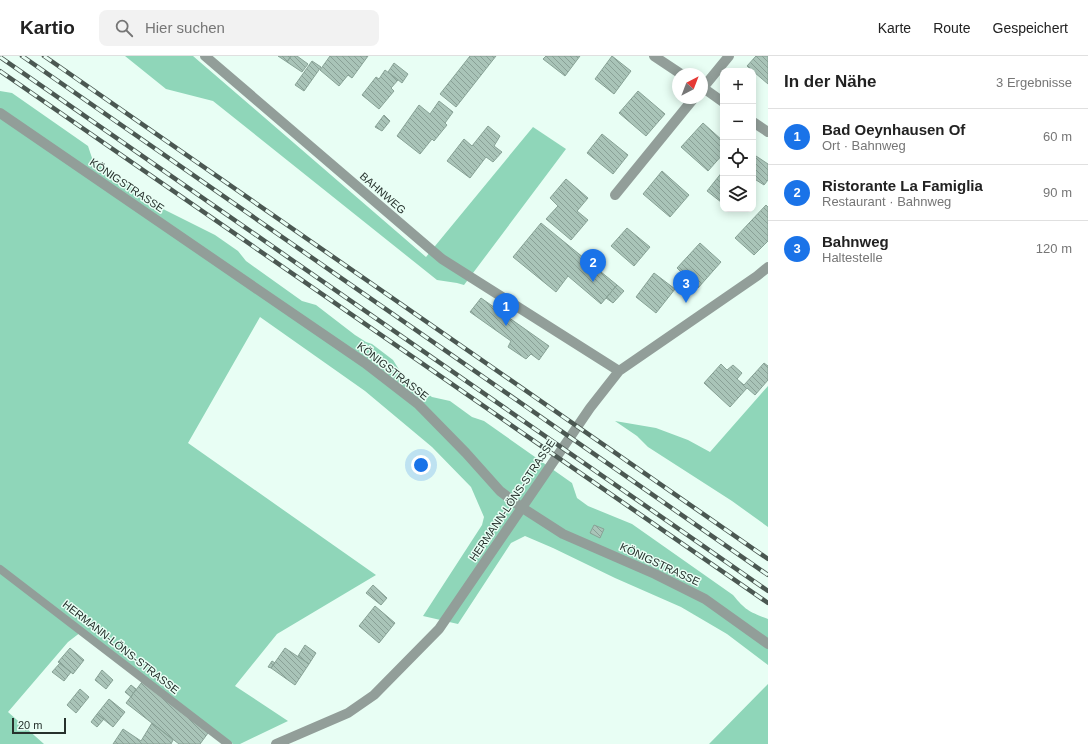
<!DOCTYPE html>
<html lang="de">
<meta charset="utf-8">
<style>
:root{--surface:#fff;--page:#f2f2f2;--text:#222;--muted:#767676;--line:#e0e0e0;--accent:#1a73e8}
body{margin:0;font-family:Helvetica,sans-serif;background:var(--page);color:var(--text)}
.controls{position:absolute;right:12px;top:12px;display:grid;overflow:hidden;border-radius:8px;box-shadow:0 2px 10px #0003}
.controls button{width:36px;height:36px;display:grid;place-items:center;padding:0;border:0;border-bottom:1px solid var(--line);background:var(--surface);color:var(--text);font:20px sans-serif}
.compass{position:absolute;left:672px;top:12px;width:36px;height:36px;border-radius:50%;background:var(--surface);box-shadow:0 2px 10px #0003;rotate:42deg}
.scale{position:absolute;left:12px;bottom:10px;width:54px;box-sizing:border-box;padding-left:4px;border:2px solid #26312c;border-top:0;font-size:11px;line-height:14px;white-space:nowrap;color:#26312c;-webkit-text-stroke:3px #e8fef4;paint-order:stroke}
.you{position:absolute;left:421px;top:409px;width:14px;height:14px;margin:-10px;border:3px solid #fff;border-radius:50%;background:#1a73e8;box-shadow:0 0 0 6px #1a73e833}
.badge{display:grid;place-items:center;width:26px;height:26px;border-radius:50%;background:var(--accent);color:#fff;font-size:13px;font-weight:700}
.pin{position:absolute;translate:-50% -33px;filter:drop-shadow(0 1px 2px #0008)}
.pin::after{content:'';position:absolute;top:21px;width:14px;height:12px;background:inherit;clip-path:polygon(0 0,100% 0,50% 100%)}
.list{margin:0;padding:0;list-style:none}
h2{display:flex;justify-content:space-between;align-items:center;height:52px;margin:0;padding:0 16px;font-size:17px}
h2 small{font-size:13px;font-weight:400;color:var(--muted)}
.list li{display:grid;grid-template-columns:26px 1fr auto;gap:12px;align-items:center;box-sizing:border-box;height:56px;padding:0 16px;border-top:1px solid var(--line)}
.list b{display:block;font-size:15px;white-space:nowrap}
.list p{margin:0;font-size:13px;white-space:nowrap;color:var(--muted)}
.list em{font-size:13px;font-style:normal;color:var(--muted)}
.icon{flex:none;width:22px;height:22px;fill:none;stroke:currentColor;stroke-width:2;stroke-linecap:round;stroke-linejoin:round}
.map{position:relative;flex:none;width:768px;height:688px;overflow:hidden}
header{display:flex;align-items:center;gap:24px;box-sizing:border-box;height:56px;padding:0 20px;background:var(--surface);border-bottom:1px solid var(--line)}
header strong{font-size:19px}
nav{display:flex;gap:22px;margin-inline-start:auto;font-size:14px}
.search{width:280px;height:36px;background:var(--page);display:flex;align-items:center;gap:10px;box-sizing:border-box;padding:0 14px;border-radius:8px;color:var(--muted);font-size:15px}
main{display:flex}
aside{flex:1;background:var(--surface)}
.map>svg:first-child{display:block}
.grass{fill:#8fd6b9}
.building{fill:url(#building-back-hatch);stroke:#88a296}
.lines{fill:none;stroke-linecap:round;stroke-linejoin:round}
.service{stroke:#929e99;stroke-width:8}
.minor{stroke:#929e99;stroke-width:10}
.rail-casing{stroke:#4b5852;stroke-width:4.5}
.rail{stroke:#e8fef4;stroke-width:3;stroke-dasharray:9;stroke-linecap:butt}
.labels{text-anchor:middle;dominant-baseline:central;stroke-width:3;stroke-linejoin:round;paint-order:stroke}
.street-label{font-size:11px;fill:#26312c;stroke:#e8fef4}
</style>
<header>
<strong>Kartio</strong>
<div class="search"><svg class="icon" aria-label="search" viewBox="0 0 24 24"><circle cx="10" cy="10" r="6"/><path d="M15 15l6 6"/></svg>Hier suchen</div>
<nav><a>Karte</a><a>Route</a><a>Gespeichert</a></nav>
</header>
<main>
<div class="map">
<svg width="768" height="688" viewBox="0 0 768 688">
<defs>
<pattern id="building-back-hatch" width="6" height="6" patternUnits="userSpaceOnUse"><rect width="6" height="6" fill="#a9c4b8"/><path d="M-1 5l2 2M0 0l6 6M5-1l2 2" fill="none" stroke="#89a096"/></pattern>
</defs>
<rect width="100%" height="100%" fill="#e8fef4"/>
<path class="grass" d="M125,0H193L426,201L533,71L566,93L464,229L457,227L437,224L213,45L166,33Z
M0,35L12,37L88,90L93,105L165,154L215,179L238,195L246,205L302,245L316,249L355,279L366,286L372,288L393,304L403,320L432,341L450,345L472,361L484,365L572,427L577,442L588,450L632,468L733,539C746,555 750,556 768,563V609L727,578L681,551L615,522L553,492L525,480L511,487L458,568L423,560L482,469L484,461L471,431L432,391L365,335L260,261L188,387L376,519L277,578L235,630L288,665L240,688H233L81,576L68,586L8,656L44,688H0Z
M768,330V471L732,445L648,391L637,380L615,365L656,372L688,384L710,396Z
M768,628V688H709Z"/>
<path class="building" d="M278,0H291L287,6Z
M291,0H297L308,8L302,16L287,6Z
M330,0H368L352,22L348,19L339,30L320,14Z
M470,0H496L456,51L440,38Z
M546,0H580L565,20L543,3Z
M612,0L631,15L614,38L595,23Z
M756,0H768V28L747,10Z
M312,5L321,11L304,35L295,29Z
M394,7L408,18L402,27L388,16Z
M385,14L398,24L391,32L394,35L379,53L362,39L376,21L379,23Z
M638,35L665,58L646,80L619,57Z
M439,45L453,56L445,67L447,69L434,85L432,83L420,98L397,80L419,49L430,58Z
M384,59L390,65L382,75L375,71Z
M703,67L723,85V98L708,115L681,91Z
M488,70L500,80L494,90L502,96L493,106L486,101L470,122L447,105L464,83L472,90Z
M602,78L628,99L613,118L587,97Z
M753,98L768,108V124L764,129L753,122Z
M662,115L689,139L670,161L643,138Z
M723,115V143L721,146L707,135Z
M566,123L588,142L577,155L588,164L571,184L546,163L558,150L550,142Z
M766,149L768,151V185L754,199L735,182Z
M541,167L617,229L601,248L568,220L556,236L513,201Z
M627,172L650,191L634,210L611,190Z
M700,187L721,206L698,232L677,212Z
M654,217L675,233L656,257L636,241Z
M617,229L624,235L613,247L606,242Z
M481,242L549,290L539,304L531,298L526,303L508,291L511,285L470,256Z
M764,307L768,310V324L755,339L747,332L730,351L704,327L721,308L727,314L733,309L742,317L737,323L744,329Z
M594,469L604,473L600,482L590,477Z
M373,529L387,542L381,549L366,537Z
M375,550L395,567L379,587L359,570Z
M305,589L316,597L309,608L298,600Z
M70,592L84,604L73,618L58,606Z
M285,592L309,608L295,629L271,612Z
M272,605L275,607L271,612L268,611Z
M60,607L71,616L64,625L52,616Z
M102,614L113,624L106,633L95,624Z
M142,626L208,677L200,688H179L126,647Z
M131,629L136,633L131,641L125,636Z
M80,633L89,641L76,657L67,649Z
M109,643L125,656L113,671L97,658Z
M97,658L104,663L97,671L91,666Z
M152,667L173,684L171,688H113L123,673L141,685Z"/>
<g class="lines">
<path class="service" d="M0,513L228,688"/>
<path class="minor" d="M205,0L442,203L619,315
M654,0L681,18
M702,31L723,46
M702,33L729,0
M0,57L365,307L418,348L466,397L500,435L521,451L563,478L655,518L705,543L768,588
M753,66L768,76
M615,139L694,42
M276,688L348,657L374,639L439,573L590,352L619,315L757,220L768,211"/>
<defs>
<path id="rail" d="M22,0L768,519
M44,0L768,503
M0,1L768,535
M0,15L768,547"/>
</defs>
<use href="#rail" class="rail-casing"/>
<use href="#rail" class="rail"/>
</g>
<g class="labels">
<g class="street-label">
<text transform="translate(127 129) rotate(34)">KÖNIGSTRASSE</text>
<text transform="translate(383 137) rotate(41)">BAHNWEG</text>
<text transform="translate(393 315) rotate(38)">KÖNIGSTRASSE</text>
<text transform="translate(512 444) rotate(-56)">HERMANN-LÖNS-STRASSE</text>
<text transform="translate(660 508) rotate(25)">KÖNIGSTRASSE</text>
<text transform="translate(121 591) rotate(38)">HERMANN-LÖNS-STRASSE</text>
</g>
</g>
</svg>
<div class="controls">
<button>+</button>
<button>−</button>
<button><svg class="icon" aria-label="locate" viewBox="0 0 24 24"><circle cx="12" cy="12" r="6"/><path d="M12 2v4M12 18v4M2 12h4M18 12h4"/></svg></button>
<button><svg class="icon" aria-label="layers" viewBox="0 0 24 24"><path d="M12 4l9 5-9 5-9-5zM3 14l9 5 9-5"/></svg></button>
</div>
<svg class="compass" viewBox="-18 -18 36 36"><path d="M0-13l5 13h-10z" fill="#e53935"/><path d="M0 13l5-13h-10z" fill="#767676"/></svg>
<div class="scale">20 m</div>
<div class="you"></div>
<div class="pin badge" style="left:506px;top:270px">1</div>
<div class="pin badge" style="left:593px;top:226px">2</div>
<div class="pin badge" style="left:686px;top:247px">3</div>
</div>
<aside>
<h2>In der Nähe<small>3 Ergebnisse</small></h2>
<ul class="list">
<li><span class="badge">1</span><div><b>Bad Oeynhausen Of</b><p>Ort · Bahnweg</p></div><em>60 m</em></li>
<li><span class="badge">2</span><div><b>Ristorante La Famiglia</b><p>Restaurant · Bahnweg</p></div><em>90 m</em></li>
<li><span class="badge">3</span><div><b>Bahnweg</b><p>Haltestelle</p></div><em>120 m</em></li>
</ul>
</aside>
</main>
